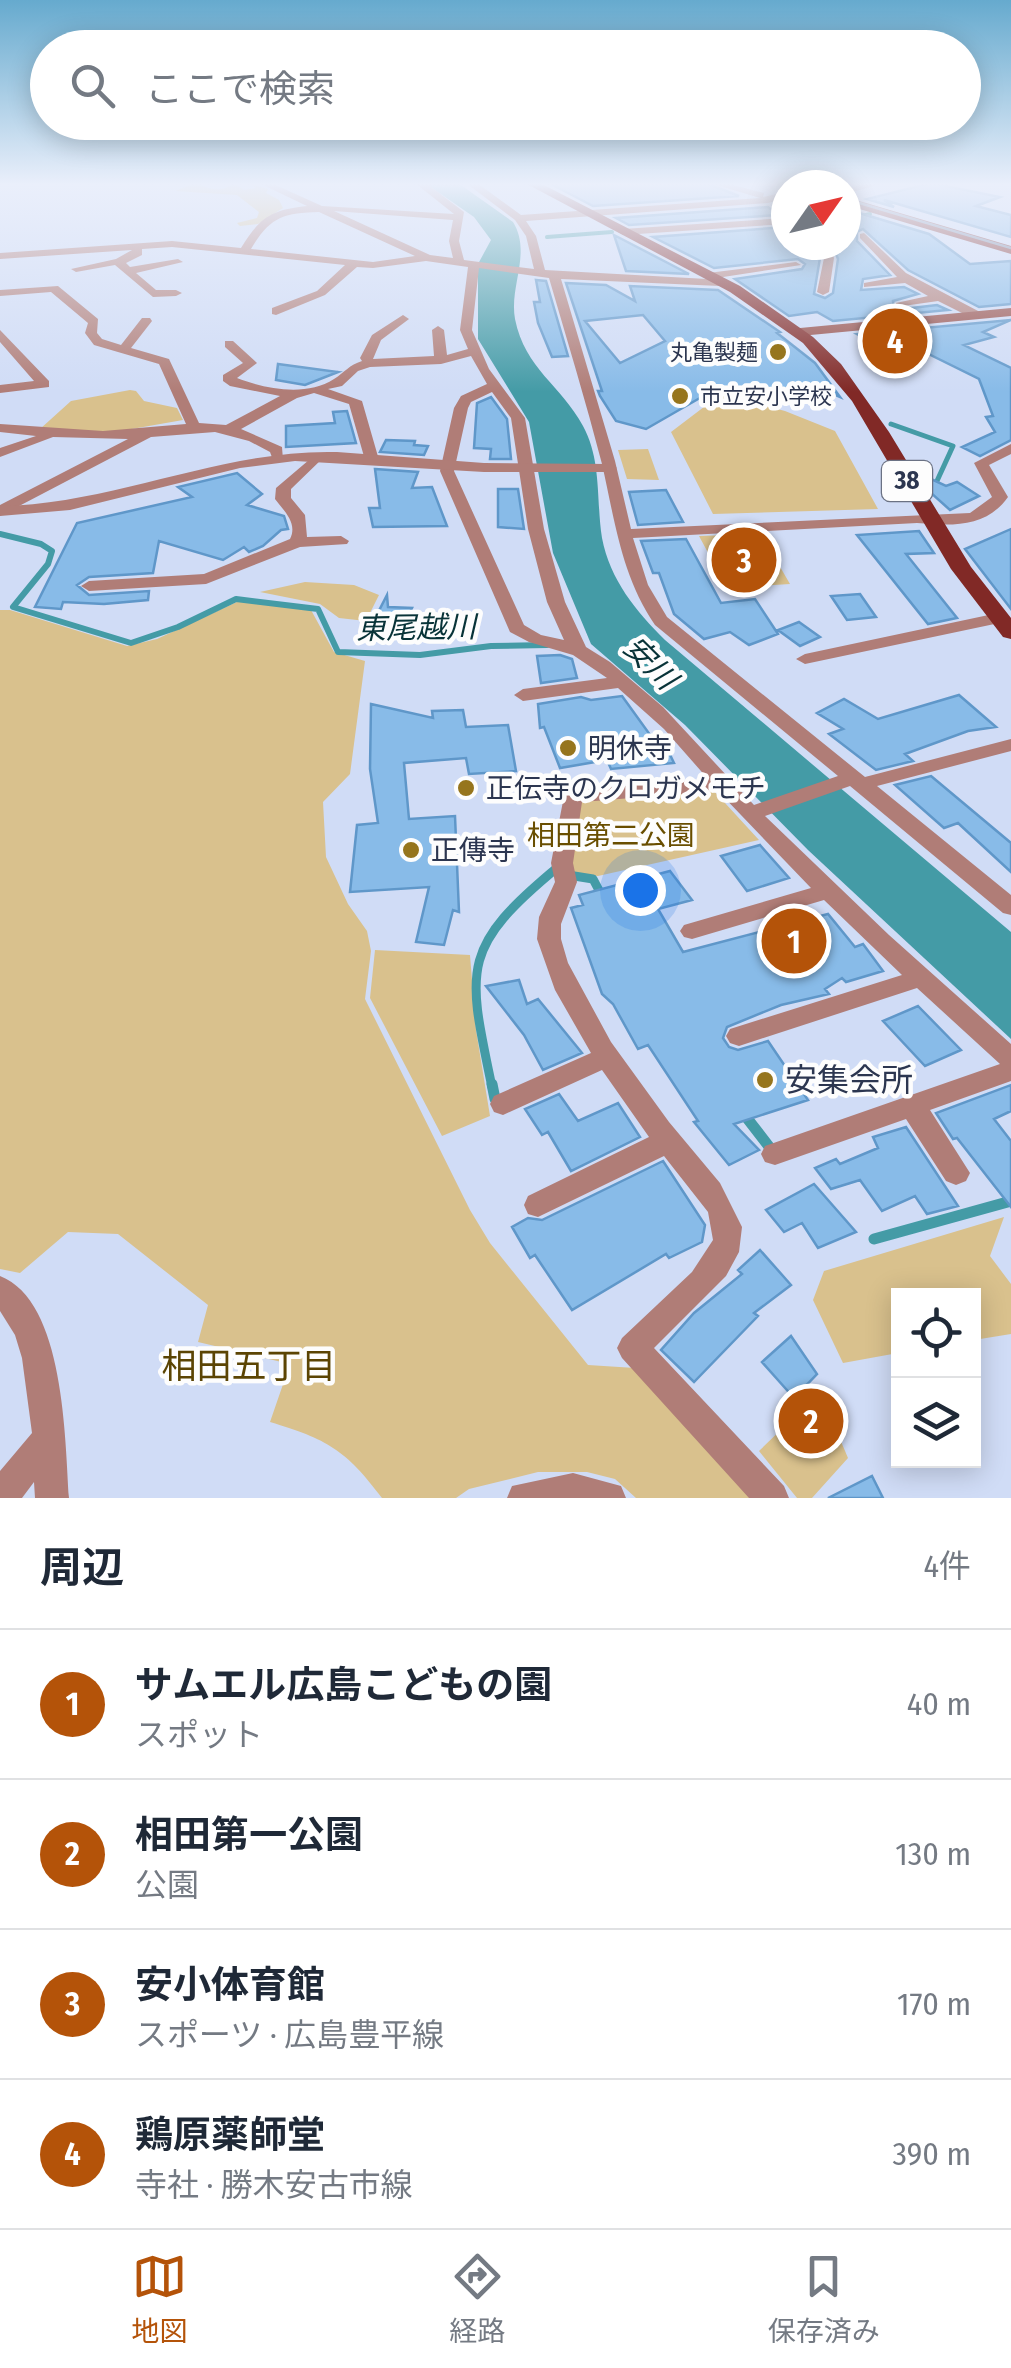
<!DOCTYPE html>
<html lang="ja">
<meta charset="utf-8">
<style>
:root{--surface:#fff;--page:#f6f6f7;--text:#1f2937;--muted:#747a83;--line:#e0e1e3;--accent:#b45309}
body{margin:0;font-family:"Fira Sans Condensed","Noto Sans JP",sans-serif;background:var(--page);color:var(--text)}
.controls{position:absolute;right:30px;bottom:30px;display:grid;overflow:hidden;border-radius:0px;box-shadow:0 5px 25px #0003}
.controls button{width:90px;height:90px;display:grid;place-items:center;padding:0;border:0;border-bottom:2px solid var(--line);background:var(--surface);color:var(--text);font:50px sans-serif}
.compass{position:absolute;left:771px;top:170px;width:90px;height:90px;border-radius:50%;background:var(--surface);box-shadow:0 5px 25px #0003;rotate:56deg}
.you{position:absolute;left:640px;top:890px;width:35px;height:35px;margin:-25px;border:8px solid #fff;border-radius:50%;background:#1a73e8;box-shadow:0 0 0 15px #1a73e833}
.badge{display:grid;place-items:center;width:65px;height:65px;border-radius:50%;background:var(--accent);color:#fff;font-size:32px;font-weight:700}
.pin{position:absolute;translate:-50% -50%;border:5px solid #fff;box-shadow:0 2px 10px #0006}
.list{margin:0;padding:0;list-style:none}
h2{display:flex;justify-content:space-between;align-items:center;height:130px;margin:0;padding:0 40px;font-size:42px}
h2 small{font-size:32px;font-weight:400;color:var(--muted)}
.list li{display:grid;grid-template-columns:65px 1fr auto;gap:30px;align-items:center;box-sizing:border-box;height:150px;padding:0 40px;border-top:2px solid var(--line)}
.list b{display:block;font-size:38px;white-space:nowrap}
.list p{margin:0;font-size:32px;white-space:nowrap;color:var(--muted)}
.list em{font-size:32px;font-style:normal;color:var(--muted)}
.icon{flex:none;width:55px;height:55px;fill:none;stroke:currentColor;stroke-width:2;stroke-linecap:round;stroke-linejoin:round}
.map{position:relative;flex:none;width:1011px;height:1498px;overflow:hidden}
.search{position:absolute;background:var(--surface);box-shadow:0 5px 25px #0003;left:30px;right:30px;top:30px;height:110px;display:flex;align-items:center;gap:25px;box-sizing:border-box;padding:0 35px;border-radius:55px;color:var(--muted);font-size:38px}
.sheet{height:730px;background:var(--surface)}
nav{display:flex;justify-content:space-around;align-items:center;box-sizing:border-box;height:140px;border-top:2px solid var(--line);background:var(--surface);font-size:28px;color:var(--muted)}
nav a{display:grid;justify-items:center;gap:5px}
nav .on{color:var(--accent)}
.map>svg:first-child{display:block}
.green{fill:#d9c18d}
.water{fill:#449ba6}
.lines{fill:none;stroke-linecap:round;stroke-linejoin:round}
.stream-far4{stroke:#449ba6;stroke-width:4}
.stream-far3{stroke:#449ba6;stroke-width:5}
.stream-far2{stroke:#449ba6;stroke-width:6}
.stream-far1{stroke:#449ba6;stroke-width:9}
.stream{stroke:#449ba6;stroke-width:11}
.building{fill:#88bbe8;stroke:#5f97c9;stroke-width:2.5;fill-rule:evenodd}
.minor{fill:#b07d77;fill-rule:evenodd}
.tertiary{fill:#b07d77;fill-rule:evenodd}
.secondary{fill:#964e48;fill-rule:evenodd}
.primary{fill:#812926;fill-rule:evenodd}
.tram{stroke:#7c87a1;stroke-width:2.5}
.poi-dot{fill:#96751d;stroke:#fdfdfd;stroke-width:4}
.labels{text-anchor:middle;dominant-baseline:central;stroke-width:9;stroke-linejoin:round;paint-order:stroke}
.far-poi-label{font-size:22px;fill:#2c3650;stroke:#fdfdfd;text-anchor:end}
.shield{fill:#fdfdfd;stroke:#6b7284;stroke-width:2.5}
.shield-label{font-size:25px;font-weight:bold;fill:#2c3650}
.poi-label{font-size:28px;fill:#2c3650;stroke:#fdfdfd;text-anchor:start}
.park-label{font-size:28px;fill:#694e00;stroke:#fdfdfd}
.water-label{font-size:30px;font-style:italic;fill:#083338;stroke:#fdfdfd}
.near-poi-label{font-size:32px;fill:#2c3650;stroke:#fdfdfd;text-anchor:start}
.near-neighbourhood-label{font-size:35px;fill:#5b4403;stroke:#fdfdfd}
</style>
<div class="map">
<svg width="1011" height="1498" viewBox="0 0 1011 1498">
<rect width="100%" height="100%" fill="#d0dcf6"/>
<path class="green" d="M196,183C211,189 219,194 234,183L244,190L256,188L248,183L268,189L266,193L279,200L283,208L258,224L240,226L237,223L257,218L259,212L237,195L175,191Z
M130,390L136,391L144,401L177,408L183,420L109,433L40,429L71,401Z
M721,394L785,411L835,431L878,509L713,514L671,432Z
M648,449L659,480L627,479L618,450Z
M761,534L790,584L727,588L699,536Z
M305,582L354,585L379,595L366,621L339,618L320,604L260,592Z
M239,601L311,610L334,652L365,661L350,774L323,802L326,857L348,904L367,931L371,951L365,999L470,1210L490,1243L588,1365L635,1368L757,1498H636L615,1479L587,1472H538L469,1489L456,1498H382C346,1450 327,1439 270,1422L290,1364L198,1342L208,1305L118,1234L68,1232L20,1273L0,1269V610H10L127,646L157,639Z
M714,791L759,840L598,876L574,874L571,850L578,800Z
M375,950L470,955L476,1030L490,1116L442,1136L370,998Z
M1004,1217L990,1256L1011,1284V1334L974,1340V1296H898V1353L843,1363L813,1300L824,1271Z
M820,1392L848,1458L812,1498H797L759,1451Z"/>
<path class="water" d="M425,183H458L513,222C532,253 509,286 515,319C525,369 561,385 583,426C602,461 596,501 602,538C610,580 636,611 665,640L1011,932V1039L808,850L685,725L591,644L553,553L529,422L478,339V264L491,240L474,217Z"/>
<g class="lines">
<path class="stream-far4" d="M781,201L786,202
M775,204L786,217
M846,220L870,214
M547,237L612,232"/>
<path class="stream-far3" d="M891,424L953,446L931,494"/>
<path class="stream-far2" d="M0,534L41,544L52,551L48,564L13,607L131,643L178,627L236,599L318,609L338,652L420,655L491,646L547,645"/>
<path class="stream-far1" d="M568,875L593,879L602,896
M492,1087C467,968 460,948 558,867"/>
<path class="stream" d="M492,1084L495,1099
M743,1113L774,1153
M874,1239L1011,1201"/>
</g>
<path class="building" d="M549,183H706L739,196L593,206Z
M931,183L1000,197L976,206L1011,215V237L884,200L894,207L867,199Z
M768,207L778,215L629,225L616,218Z
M846,209L929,234L970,264L1011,261V304L979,307L908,270L863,229L857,232V241L890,275L863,279L861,290L904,287L918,294L893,301L894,310L937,305L948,310L833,321L817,312L789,316L735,279L802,269L805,264L798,259L714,268L653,237L786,227V245L816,248L820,258L814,294L825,298L833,293L838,259L833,246L846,245Z
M614,235L689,274L626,271Z
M536,280L546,281L568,356L552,357L538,323L534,302H540Z
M566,283L606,285L635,301L630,286L718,290L780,332L777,333L815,363L840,397L808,383L780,404L719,387L646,429L616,421L600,396L598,391H602ZM643,315L665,341L620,363L585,321Z
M1011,320L983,332L994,337L964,345L1011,368V440L980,456L962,447L995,432L986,417L993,416L979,379L888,334L870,341L857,334Z
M278,364L338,372L305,385L276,380Z
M491,397L507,419L511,459H490L491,449L474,448L477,403Z
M347,411L356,443L286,447V426L335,423L333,412Z
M386,440L415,441L414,445L428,446L424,455L380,452Z
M375,469L418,472L412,488L432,487L447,526L373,527L369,508H380Z
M237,473L262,494L247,505L284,516L288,529L281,530L263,546L249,552L244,547L223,560L159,541L153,573L89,577L77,585L89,595L149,591L148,600L104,604L63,602L61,609L35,607L77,523L192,497L178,487Z
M918,473L946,486L957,482L979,496L950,510L931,493Z
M498,489H518L524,529L498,527Z
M666,490L683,522L638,525L629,492Z
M1011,529V609L965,549Z
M919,531L934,553L906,554L957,618L928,624L857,535Z
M686,539L721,603L755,599L778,634L749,645L730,632L704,639L674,614L659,573H653L641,541Z
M860,594L876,617L847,620L831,596Z
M387,595L388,607L412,608L399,634L390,635L391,642L364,640Z
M799,622L820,637L800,646L778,630Z
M560,655L572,659L577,678L541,683L537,656Z
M959,695L996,727L968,731L905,754L913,761L876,770L829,734L843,729L817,713L844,699L878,719Z
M622,696L653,739L662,738L674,763L611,769L607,760L560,768L544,727L540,728L538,704L581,697L591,700Z
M371,704L433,718L432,711L463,710L466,727L508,725L516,771L469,774L466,758L404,763L409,819L455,816L459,912L453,910L444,945L416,942L429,887L350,892L357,825L378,823L370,769Z
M931,776L1011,843V872L958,823L944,828L895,785Z
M760,845L789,878L747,891L721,856Z
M670,871L692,900L658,909L683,952L828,914L855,947L863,944L883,971L846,982L842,978L825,989L829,994L781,1005L727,1027L723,1038L729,1047L738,1050L768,1041L808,1100L734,1124L759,1150L729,1165L694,1122L698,1121L648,1045L638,1049L613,1004L602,994L571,908L583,905L579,895Z
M519,980L527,1004L538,999L582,1053L543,1070L524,1035L486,986Z
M918,1006L961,1050L925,1066L883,1021Z
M1011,1085V1111L994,1119L1011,1141V1207L957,1138L953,1139L936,1113Z
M559,1094L578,1121L618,1103L640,1137L571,1171L548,1132L542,1135L525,1109Z
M906,1127L958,1206L927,1214L915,1196L882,1211L860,1180L831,1189L815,1168L836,1159L840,1164L878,1148L873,1137Z
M663,1161L705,1225L702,1242L669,1258L666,1254L572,1310L535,1255L530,1258L512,1227L528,1218L542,1220Z
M814,1184L856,1232L818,1248L802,1223L784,1232L766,1210Z
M760,1250L791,1285L754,1313L758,1316L694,1382L661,1350L694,1313L742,1274L738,1270Z
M791,1336L817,1374L794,1398L762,1362Z
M872,1476L883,1498H828Z"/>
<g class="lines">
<path class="minor" d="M259,183H271L322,206L454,214L415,183H426L464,212L459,241L464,260L534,269L526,236L515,220L466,183H477L521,215L760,198L710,183H725L764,193L763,197L786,192V198L768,203L526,221L536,236L545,270L707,279L702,276L708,273L796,262L801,265L710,279L724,281L726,283L720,286L561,279L615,461L631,529L970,513L992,497L974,463L1011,444V454L989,465L1008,497C986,528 952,526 917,523L633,538L648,585L667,617L865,777L1011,739V751L877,786L1011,895V915L1003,913L850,786L765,816L889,935L1011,1044V1081L930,1110L970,1173L966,1181L956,1185L946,1181L906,1119L775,1165L765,1162L761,1154L765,1146L1000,1064L917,988L739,1046L730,1043L726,1036L730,1029L902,975L824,900L692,939L684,937L680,931L684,925L811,888L718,791L582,802L573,863L577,882L561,924V939L568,963L611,1042L669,1122L720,1183L742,1227L739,1252L726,1276L654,1348L784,1486L789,1498H749L622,1358L617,1348L622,1338L692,1272L713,1240L708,1212L664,1156L538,1217L528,1214L524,1205L528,1196L649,1137L602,1070L503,1115L494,1112L490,1104L494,1096L591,1053L555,990L537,939L539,917L555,882L551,863L565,791L708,779L664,729L618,688L523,701L514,695L523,689L607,678L573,655L529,642L510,632L440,471L454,408L461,396L487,384L471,356L441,364L370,367L358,371L342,386L328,389L362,401L379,460L377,463L365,460L349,404L314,393L297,398L241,429L282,447L283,460H273L270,452L249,441L215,432L151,437L0,516V505L128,439L53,437L0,457V448L36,436L0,432V424L103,431L186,424L159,364L94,345L85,333L88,323L51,292L0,296V290L58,286L98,319L97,333L102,339L121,345L142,318H150L152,321L131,348L169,359L199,423L226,425L280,396L230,386L223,381V375L243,363L225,347V341H233L257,363L237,378C266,389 306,397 334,379C345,372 349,365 362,361L360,358L372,335L403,315L409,319L381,340L373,359L434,356L432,330L438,326L444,330L447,355L468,349L460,330L468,267L426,261L373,268L357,267L325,295L276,315L272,314V308L317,291L345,265L172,247L142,249V255L126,263L130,267L178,259L183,262L136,273L156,290H176L182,293L176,296L153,297L115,265L76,272L71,269L116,259L132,250L0,259V253L172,241L241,248C260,217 271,210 307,206ZM334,211L453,220L449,241L453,258L430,255ZM319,212L415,256L373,262L251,249C270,217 283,213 319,212ZM479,268L549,278C567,340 586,402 602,464C615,521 621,575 655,625L838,776L754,805L663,707L610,662L586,647L565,602L544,529L525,418L489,369L472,330ZM492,392L511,418L528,529L547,602L564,640L541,635L524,625L454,471L468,408L471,402Z
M868,183H883L846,194V188Z
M785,218V224L623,235L618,232L623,229Z
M864,233L906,273L980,312V318H972L938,301L896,307V303L928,296L905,283L864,287V283L897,277L860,238V234Z
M819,245H829L834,258L829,292L823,295L817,292L824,258Z
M0,330L49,381V387L0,393V385L34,381L0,342Z
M316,454L323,458L291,489V498L305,515L307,537L341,536L349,541L347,544L300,547L206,584L89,591L81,586L89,581L204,574L290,539C298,523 284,511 275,499L276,488Z
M998,613L1004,614L1007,618L1004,622L805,664L796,659L805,654Z
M0,1276C65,1301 65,1440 69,1498H35L34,1482L22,1498H0V1471L32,1433L22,1358L15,1335L0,1311Z
M573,1473L621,1486L626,1498H507L512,1486Z"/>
<path class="tertiary" d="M337,452L484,463L610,464L617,468L610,472H484L295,461L240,468L70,510L0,516V506C116,504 221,449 337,452Z"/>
<path class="secondary" d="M1011,308V316L800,336L794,332L800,328Z"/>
<path class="primary" d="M525,183H540L740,286L813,337L841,364L889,432L971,567L1011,618V639L1003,637L951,569L852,401L803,343L730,292Z
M779,183H796L798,185L786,187Z
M804,183H821L823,185H806Z
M846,197L1011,246V254L846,205Z"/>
<path class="tram" d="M799,183L807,185
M846,199L1011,248"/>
</g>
<linearGradient id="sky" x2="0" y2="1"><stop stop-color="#66aace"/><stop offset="0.47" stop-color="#eaeffb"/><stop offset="1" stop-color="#eaeffb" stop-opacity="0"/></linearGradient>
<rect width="1011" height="392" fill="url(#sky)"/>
<g class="poi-dot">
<circle cx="778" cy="352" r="10"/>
<circle cx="680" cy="396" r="10"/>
<circle cx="568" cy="748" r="10"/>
<circle cx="466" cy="788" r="10"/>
<circle cx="411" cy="850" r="10"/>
<circle cx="765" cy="1080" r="10"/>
</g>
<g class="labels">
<g class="far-poi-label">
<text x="758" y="352">丸亀製麺</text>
<text x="700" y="396" text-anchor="start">市立安小学校</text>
</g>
<rect class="shield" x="882" y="461" width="50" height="40" rx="8"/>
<g class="shield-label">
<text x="907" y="481">38</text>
</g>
<g class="poi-label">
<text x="588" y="748">明休寺</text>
<text x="486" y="788">正伝寺のクロガメモチ</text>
<text x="431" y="850">正傳寺</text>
</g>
<g class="park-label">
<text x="611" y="835">相田第二公園</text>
</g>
<g class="water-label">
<text transform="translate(416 628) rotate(-1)">東尾越川</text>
<text transform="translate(650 663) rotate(45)">安川</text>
</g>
<g class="near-poi-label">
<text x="785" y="1080">安集会所</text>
</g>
<g class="near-neighbourhood-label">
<text x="249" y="1366">相田五丁目</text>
</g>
</g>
</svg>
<div class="controls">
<button><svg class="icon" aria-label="locate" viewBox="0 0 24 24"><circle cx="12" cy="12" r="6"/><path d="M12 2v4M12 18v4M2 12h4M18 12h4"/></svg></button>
<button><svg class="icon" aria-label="layers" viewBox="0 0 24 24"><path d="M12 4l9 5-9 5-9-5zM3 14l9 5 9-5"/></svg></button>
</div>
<svg class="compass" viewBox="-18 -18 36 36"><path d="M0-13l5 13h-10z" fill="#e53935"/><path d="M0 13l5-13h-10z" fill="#747a83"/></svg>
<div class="you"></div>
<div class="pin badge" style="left:794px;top:941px">1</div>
<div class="pin badge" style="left:811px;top:1421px">2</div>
<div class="pin badge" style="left:744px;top:560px">3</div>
<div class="pin badge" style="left:895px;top:341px">4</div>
<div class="search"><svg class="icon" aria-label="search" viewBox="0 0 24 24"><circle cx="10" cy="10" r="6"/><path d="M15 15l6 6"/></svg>ここで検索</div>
</div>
<section class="sheet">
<h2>周辺<small>4件</small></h2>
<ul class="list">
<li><span class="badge">1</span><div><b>サムエル広島こどもの園</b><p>スポット</p></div><em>40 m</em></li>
<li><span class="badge">2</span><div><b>相田第一公園</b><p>公園</p></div><em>130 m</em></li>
<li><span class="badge">3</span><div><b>安小体育館</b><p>スポーツ · 広島豊平線</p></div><em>170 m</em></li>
<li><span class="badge">4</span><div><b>鶏原薬師堂</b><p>寺社 · 勝木安古市線</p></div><em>390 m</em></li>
</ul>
</section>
<nav>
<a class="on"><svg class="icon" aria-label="map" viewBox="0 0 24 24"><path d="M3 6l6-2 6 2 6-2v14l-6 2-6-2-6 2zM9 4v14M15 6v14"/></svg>地図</a>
<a><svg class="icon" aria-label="directions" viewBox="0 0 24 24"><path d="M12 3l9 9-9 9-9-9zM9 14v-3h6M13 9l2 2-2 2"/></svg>経路</a>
<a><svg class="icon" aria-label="saved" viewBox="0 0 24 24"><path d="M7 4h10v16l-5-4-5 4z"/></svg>保存済み</a>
</nav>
